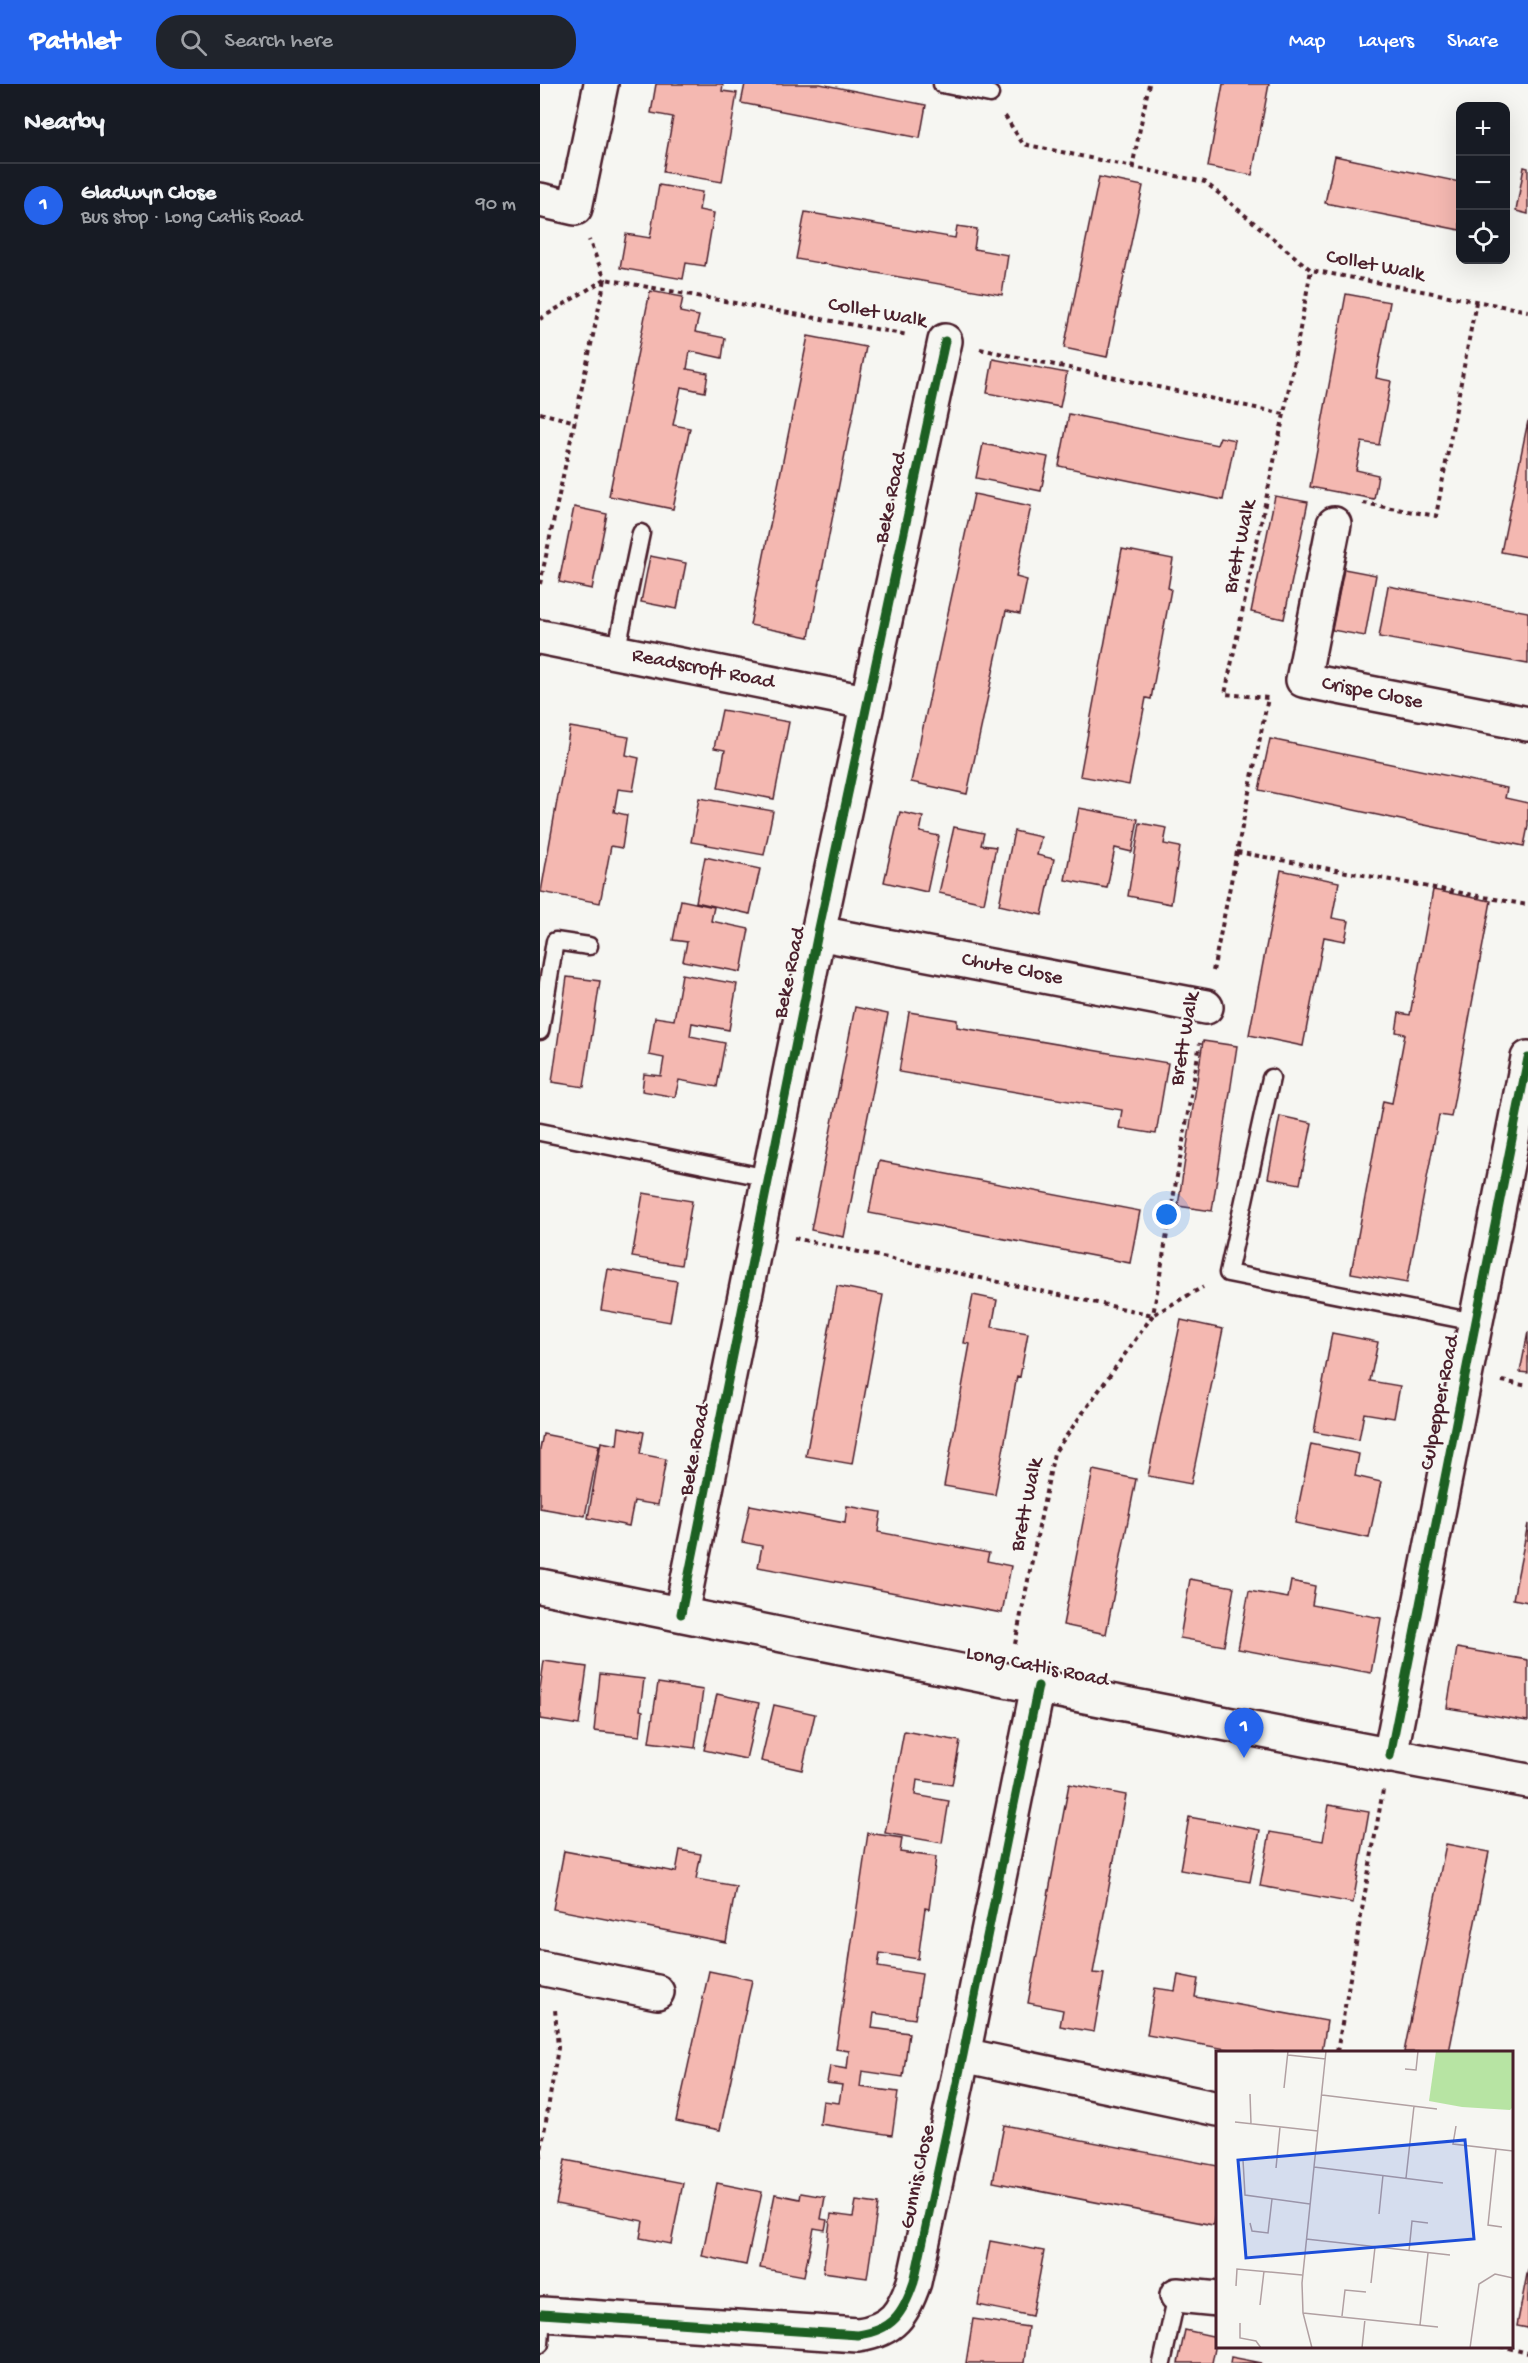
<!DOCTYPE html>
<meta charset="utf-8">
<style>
:root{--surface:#171b24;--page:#20242c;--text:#f1f3f6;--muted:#9ea1a6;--line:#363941;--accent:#2563eb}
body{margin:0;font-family:"Gochi Hand",sans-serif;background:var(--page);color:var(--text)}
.controls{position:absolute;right:18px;top:18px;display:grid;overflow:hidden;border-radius:12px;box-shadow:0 6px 24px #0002}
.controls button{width:54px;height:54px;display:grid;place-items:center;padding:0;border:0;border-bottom:2px solid var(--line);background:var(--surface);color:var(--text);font:30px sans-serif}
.you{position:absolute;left:627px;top:1131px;width:21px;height:21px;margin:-15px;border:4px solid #fff;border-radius:50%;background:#1a73e8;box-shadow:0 0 0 9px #1a73e833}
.badge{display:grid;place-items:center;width:39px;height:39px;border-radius:50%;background:var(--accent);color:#fff;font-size:20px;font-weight:700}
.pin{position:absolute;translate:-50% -50px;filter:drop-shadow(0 2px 3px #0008)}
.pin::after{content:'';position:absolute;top:32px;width:21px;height:18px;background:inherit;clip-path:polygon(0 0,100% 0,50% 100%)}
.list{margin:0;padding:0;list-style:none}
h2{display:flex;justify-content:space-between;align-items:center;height:78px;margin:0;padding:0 24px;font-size:26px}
h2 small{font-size:20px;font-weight:400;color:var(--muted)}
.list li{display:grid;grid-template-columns:39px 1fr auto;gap:18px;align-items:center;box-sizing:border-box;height:84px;padding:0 24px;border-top:2px solid var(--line)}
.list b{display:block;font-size:22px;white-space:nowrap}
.list p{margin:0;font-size:20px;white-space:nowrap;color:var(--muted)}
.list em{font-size:20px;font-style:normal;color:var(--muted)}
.icon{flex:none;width:33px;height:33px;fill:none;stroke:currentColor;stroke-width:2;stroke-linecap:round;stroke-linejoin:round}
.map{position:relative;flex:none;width:988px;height:2279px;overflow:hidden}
header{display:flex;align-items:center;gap:36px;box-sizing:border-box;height:84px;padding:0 30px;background:var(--accent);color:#fff}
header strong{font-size:28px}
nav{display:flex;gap:33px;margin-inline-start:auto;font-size:21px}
.search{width:420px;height:54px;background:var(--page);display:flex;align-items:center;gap:15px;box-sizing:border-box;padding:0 21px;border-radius:24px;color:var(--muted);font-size:22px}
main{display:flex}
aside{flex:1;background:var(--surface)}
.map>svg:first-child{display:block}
.building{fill:#f4b8b1;stroke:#4a1f2b;stroke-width:1.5}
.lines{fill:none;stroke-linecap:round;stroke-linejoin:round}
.lane-casing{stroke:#4a1f2b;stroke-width:21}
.street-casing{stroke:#4a1f2b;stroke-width:38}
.path{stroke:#4a1f2b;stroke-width:4;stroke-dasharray:4.5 4.5;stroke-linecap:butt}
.lane{stroke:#f6f6f2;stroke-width:16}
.street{stroke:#f6f6f2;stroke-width:33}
.cycleway-casing{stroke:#f6f6f2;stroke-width:13}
.cycleway{stroke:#1b5e20;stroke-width:9}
.labels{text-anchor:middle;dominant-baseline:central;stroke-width:4.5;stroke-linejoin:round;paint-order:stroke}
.street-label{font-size:21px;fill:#4a1f2b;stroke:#f6f6f2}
.inset-road{fill:none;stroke:#b1a0a2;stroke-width:1.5}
.view{fill:#1d4ed8;fill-opacity:0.15;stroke:#1d4ed8;stroke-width:3}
.inset-edge{fill:none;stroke:#4a1f2b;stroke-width:3}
</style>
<header>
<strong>Pathlet</strong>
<div class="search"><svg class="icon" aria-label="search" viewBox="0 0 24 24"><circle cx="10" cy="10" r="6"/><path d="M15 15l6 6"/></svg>Search here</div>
<nav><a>Map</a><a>Layers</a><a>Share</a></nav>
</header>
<main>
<aside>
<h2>Nearby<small></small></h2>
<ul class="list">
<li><span class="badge">1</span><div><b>Gladwyn Close</b><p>Bus stop · Long Catlis Road</p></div><em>90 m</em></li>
</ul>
</aside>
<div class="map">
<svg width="988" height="2279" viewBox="0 0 988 2279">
<rect width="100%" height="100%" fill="#f6f6f2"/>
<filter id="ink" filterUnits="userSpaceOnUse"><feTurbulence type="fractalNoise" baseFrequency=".0167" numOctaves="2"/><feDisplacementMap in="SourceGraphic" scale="12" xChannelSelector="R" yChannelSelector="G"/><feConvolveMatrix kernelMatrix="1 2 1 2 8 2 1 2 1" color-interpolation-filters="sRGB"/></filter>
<g filter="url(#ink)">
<path class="building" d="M116,0H183L182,7L197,9L182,98L123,88L133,33L111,29Z
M205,0H280L386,21L380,54L201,19Z
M683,0H729L712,91L668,83Z
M795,72L920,98V146L785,119Z
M984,83L988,84V130L976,127Z
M559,93L603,102L567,273L524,264Z
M119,101L162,108L159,126L174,129L165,182L146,179L143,195L80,184L86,150L110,154Z
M265,128L415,154L417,142L437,145L434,165L468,171L462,211L256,175Z
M110,207L143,213L140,228L159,232L155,248L185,254L182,274L150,267L147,285L168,289L165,308L141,303L133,341L150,344L133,425L69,412Z
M806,210L850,218L836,294L851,297L839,361L822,358L816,386L838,391L834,415L770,403Z
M268,252L326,263L269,553L210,541Z
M453,275L527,289L520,323L447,309Z
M529,330L677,361L680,353L695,356L683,416L519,382Z
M988,337V473L961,468Z
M443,360L508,373L501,407L436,394Z
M434,410L491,422L476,493L487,496L480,530L466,527L427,710L371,698Z
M735,412L768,418L744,535L711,528Z
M34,423L67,430L52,505L19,498Z
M582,465L633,475L628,504L631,505L611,615L606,614L589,701L540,692Z
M110,472L146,479L137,525L101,518Z
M804,485L836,491L825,552L792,546Z
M848,502L988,528V580L839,553Z
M182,626L249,638L234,715L178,704L185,666L174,664Z
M30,643L89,653L86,671L99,674L93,707L78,705L74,728L87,731L82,764L71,762L60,819L1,808Z
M730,655L967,704L965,714L988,719V742L984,762L719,706Z
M159,714L233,727L224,771L151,758Z
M539,724L598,735L592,768L575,764L567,804L525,796Z
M360,728L383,733L380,748L399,752L387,808L344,798Z
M600,739L627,744L624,760L640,763L631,820L588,812Z
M414,743L444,749L441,761L456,763L444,819L399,809Z
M474,747L501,753L497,771L514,775L502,831L459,821Z
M165,773L220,785L210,830L156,818Z
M741,786L799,798L792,834L809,837L805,857L784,853L763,962L709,951Z
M893,806L951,817L911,1033L899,1031L867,1199L811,1189L843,1017L852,1019L865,950L856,948L859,929L870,931Z
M141,816L174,823L171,837L209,845L201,888L143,877L147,858L133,856Z
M142,890L197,900L189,946L152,939L150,952L185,959L177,1003L139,996L135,1013L102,1007L104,990L121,992L124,974L109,971L115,933L134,936Z
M27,893L60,897L44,1003L12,998Z
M315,923L348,930L304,1153L271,1146Z
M369,928L417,936V943L628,979L616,1050L579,1044L582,1026L359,988Z
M663,957L697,962L672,1127L638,1122Z
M740,1032L772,1039L760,1100L728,1094Z
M339,1077L600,1127L590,1179L329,1129Z
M103,1109L152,1117L141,1181L92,1173Z
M68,1185L137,1197L130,1238L61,1226Z
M297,1202L343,1211L312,1380L266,1372Z
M433,1211L457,1216L452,1243L488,1249L480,1293L477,1292L455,1411L404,1402L430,1260L424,1259Z
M641,1236L683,1245L651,1400L608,1392Z
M988,1248V1289L980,1288Z
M792,1249L838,1258L830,1297L860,1302L854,1334L824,1329L819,1356L774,1348Z
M79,1343L104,1348L100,1370L126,1375L118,1421L94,1417L89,1442L48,1434L61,1358L77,1361Z
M3,1350L59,1361L45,1432L0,1424V1365Z
M771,1360L819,1370L815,1392L841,1398L829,1454L755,1439Z
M553,1386L596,1395L566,1550L523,1541Z
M210,1421L305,1439L307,1422L341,1428L338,1448L449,1469L447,1477L471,1482L462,1529L218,1483L222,1462L202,1458Z
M988,1440V1518L973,1515Z
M650,1495L694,1503L684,1562L640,1554Z
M751,1497L775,1502L772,1521L841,1534L831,1589L698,1565L709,1507L748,1514Z
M917,1564L988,1576V1637L907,1624Z
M4,1577L47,1583L39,1641L0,1635V1605Z
M60,1590L104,1595L100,1626L103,1627L100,1652L54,1647Z
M118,1599L163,1606L155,1664L109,1658Z
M177,1610L219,1619L206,1675L164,1666Z
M234,1621L275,1630L262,1686L221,1677Z
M364,1647L420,1657L412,1701L377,1696L375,1711L409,1717L402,1759L345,1749Z
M529,1700L586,1711L553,1889L564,1890L554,1948L520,1942L523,1926L488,1919Z
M789,1721L829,1728L813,1819L720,1802L730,1748L783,1757Z
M649,1733L720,1746L710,1798L640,1786Z
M328,1749L362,1754L360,1768L396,1773L389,1825L385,1824L378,1875L340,1869L338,1883L382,1890L375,1935L334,1929L332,1944L369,1949L363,1993L322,1987L320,2003L358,2008L352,2051L280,2040L283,2017L299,2019L302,2001L287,1999L290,1982L307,1985L309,1967L296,1965Z
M906,1760L949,1768L909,1968H864Z
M140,1766L161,1770L156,1795L196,1802L186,1858L13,1825L24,1767L136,1788Z
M169,1887L212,1896L180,2046L136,2037Z
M638,1891L658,1895L655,1913L787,1937L782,1968H703L607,1951L615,1904L635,1907Z
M464,2041L678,2082V2115L673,2141L453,2098Z
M25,2076L143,2099L131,2160L100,2154L103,2137L16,2120Z
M177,2099L222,2108L206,2181L162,2172Z
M261,2109L285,2113L281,2135L287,2136L285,2146L274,2144L264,2192L220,2184L235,2110L260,2115Z
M316,2117L338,2120L327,2194L283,2188L291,2130L313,2133Z
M450,2157L504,2167L492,2232L438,2221Z
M988,2185V2244L977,2242Z
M433,2235L488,2243L484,2279H426Z
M645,2246L677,2253L672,2279H638Z
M691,2273L722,2279H690Z"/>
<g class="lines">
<defs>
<path id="lane" d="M402,0L450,10
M76,569L101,449
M0,947L15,857L49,862
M731,994L688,1189L935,1238
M0,1048L228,1094
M0,2260L2,2230
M622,2279L637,2211"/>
<path id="street" d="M0,116L35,124L61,0
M794,440L763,596L988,640
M0,553L325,618
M278,849L666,923
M0,1502C329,1568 658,1637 988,1697
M141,1530L278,849L405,257
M850,1672L988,974
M0,1884L117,1908
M423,1971L678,2025
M637,2211L678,2215
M2,2230L318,2251C353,2246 363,2230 374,2198L423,1971L498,1602"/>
</defs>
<use href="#lane" class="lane-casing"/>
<use href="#street" class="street-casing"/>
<path class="path" d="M465,32L483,60L665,98L771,186L988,227
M592,84L609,0
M0,235L65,195L49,156
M440,265L744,330
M0,329L36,338
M823,419L896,432L936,218
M0,500L65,195L368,251
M697,768L988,821
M673,887L728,614L685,610L744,330L771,186
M254,1154L613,1231L663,1203
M962,1297L988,1302
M475,1560L514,1369L613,1231L660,959
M797,1968L843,1706
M0,2073L18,1964L15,1925
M960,2262L988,2269"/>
<use href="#lane" class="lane"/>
<use href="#street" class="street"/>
<defs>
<path id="cycleway" d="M141,1530L278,849L405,257
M850,1672L988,974
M2,2230L318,2251C353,2246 363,2230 374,2198L423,1971L498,1602"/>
</defs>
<use href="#cycleway" class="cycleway-casing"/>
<use href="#cycleway" class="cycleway"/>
</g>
</g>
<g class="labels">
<g class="street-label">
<text transform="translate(835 183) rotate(11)">Collet Walk</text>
<text transform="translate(337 230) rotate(10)">Collet Walk</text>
<text transform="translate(352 414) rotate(-78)">Beke Road</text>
<text transform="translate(701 463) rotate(-78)">Brett Walk</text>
<text transform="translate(163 586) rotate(11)">Readscroft Road</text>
<text transform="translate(832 610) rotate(11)">Crispe Close</text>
<text transform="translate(472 886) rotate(11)">Chute Close</text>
<text transform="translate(251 889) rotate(-78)">Beke Road</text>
<text transform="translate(646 955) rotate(-80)">Brett Walk</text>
<text transform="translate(901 1319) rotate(-79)">Culpepper Road</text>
<text transform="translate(156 1366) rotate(-79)">Beke Road</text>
<text transform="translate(488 1421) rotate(-78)">Brett Walk</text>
<text transform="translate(497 1584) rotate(11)">Long Catlis Road</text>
<text transform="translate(379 2093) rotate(-78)">Gunnis Close</text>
</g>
</g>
<g transform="translate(676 1967)">
<rect width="297" height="297" fill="#f6f6f2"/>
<path d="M220,0H297V56L294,59L246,56L213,50Z" fill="#b7e4a3"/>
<path class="inset-road" d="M72,4L110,8M189,18L200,19L202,0M68,37L72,0M34,43L35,73M106,44L221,58M19,71L102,80M240,75L237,93L297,100M280,98L272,174L286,176M27,109L29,144L94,153M98,116L227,132M60,117L64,76M190,127L198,55M163,163L167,124M34,172L36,180L52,182L56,148M90,188L234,204M193,200L196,170L212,172M155,232L159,196M20,235L21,218L86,224M44,254L48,220M87,262L222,276M126,265L129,239L150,241M24,272V287L40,290L45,297M204,274L212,202M96,297L87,262L86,232L110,0M146,297L149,268M254,297L263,233L279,223L297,227"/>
<path class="view" d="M249,89L258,188L30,207L22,109Z"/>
<rect width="297" height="297" class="inset-edge"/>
</g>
</svg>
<div class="controls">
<button>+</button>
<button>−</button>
<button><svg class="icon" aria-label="locate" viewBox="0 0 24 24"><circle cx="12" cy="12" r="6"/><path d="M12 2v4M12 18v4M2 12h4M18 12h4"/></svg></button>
</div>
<div class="you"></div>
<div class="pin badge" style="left:704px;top:1674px">1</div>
</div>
</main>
